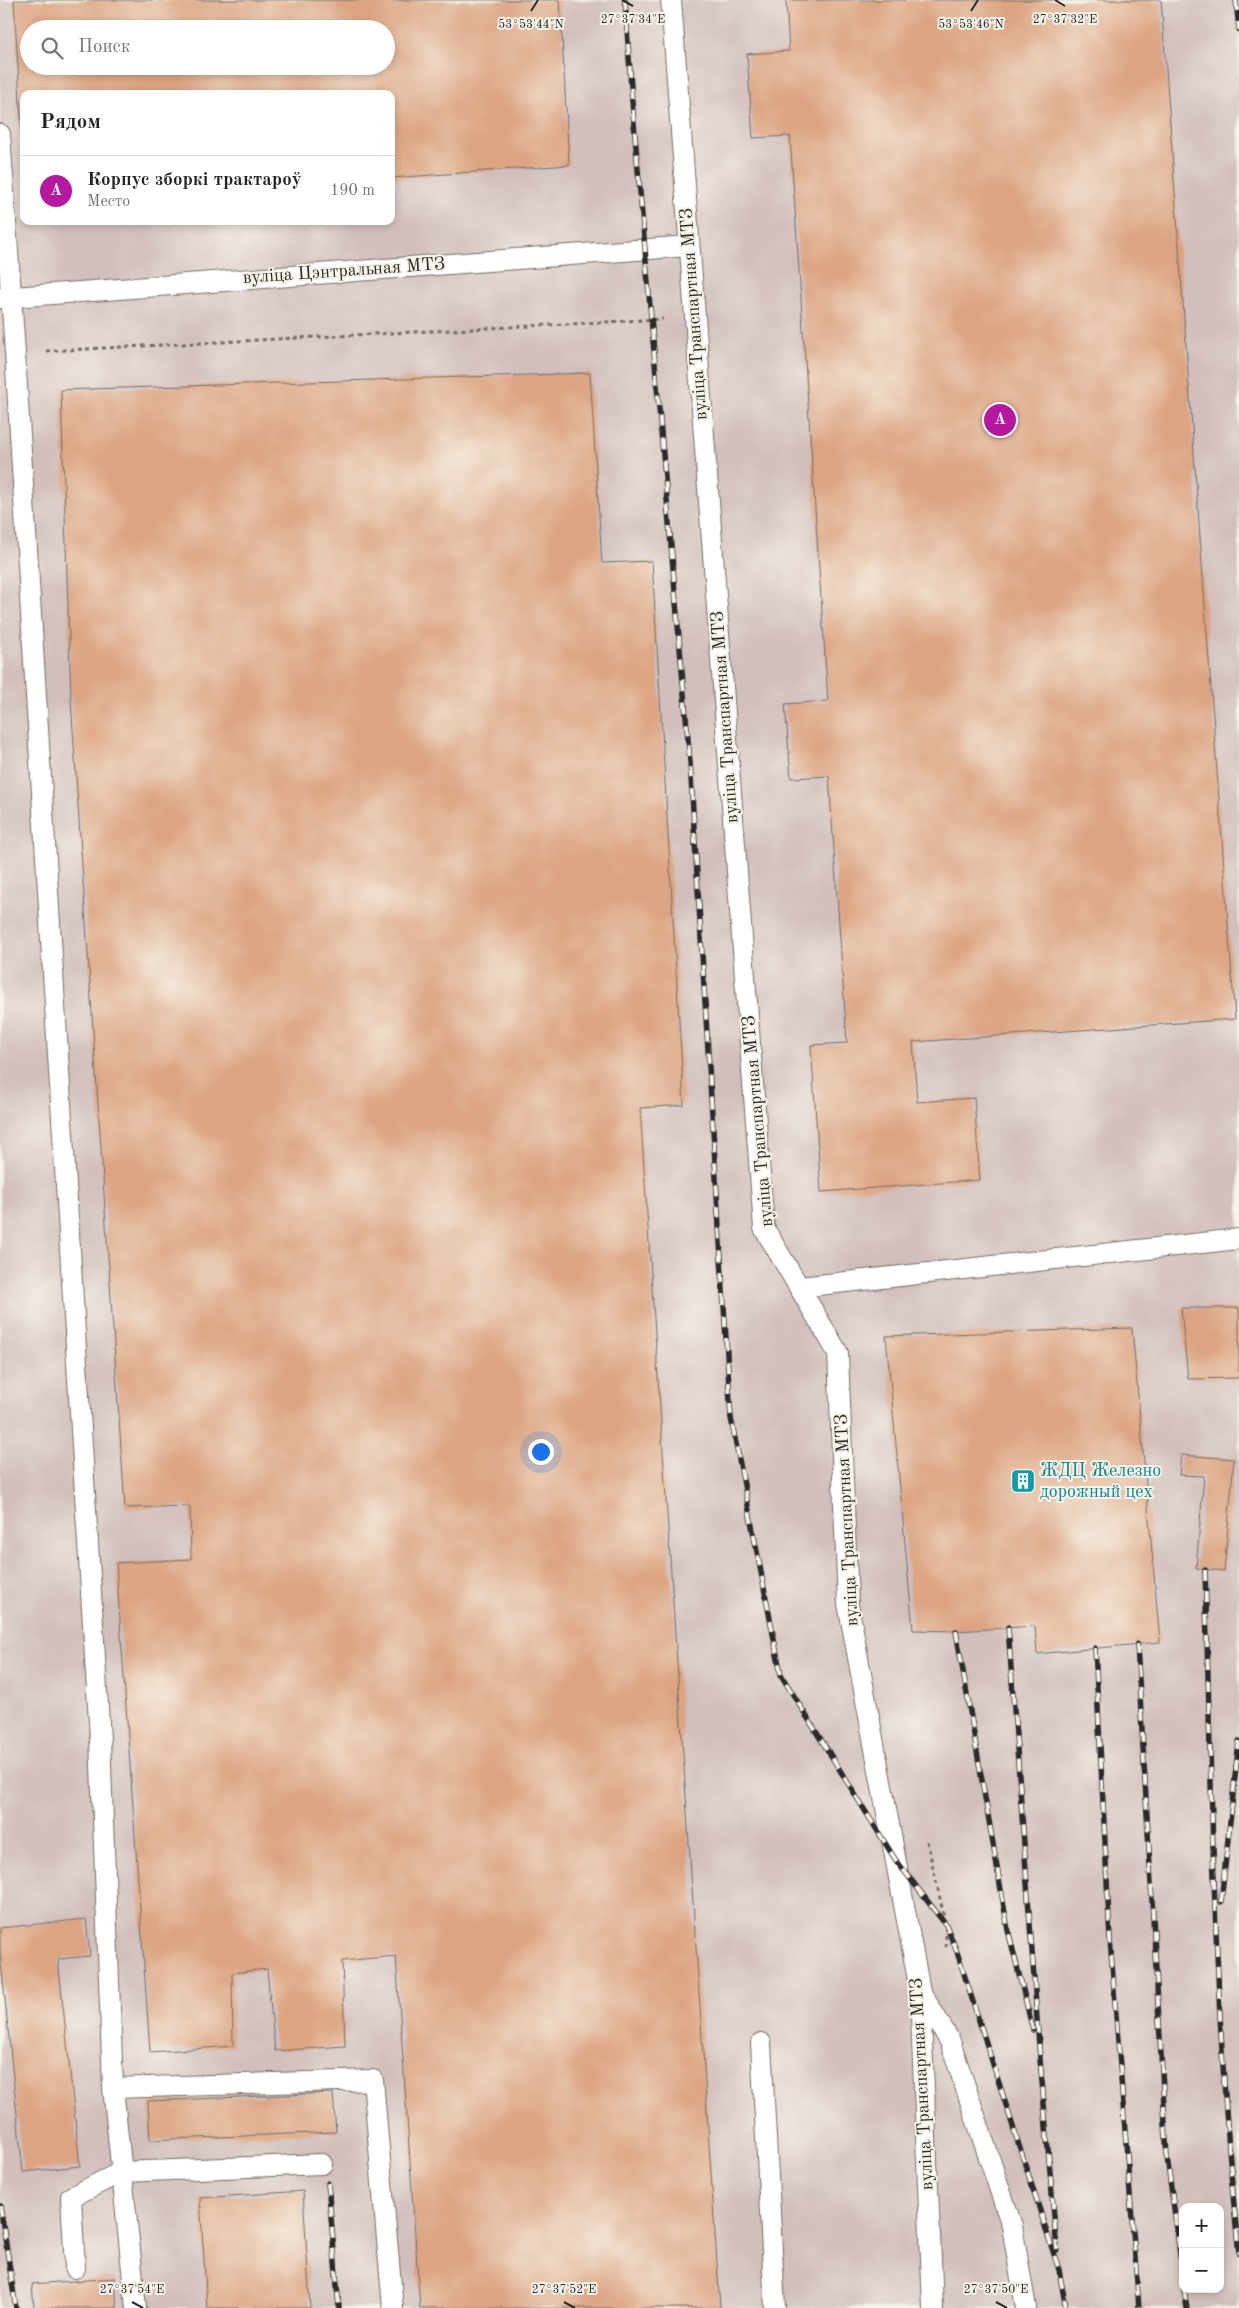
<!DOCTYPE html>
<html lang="ru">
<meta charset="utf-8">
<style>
:root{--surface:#fff;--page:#f2f2f2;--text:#222;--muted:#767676;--line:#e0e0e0;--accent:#b5179e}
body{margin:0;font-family:"Old Standard TT",serif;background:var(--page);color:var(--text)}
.controls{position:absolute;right:15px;bottom:15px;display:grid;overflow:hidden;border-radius:10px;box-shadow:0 2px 8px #0003}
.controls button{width:45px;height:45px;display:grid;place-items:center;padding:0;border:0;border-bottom:1px solid var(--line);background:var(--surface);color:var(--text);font:25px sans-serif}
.you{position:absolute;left:540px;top:1451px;width:18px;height:18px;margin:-12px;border:4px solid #fff;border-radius:50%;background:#1a73e8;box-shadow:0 0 0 8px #1a73e833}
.badge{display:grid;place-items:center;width:32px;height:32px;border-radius:50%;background:var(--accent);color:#fff;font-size:16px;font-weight:700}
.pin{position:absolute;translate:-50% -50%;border:2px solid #fff;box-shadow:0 1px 5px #0006}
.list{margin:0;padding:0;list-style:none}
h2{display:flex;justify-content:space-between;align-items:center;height:65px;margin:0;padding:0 20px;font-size:21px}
h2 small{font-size:16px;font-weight:400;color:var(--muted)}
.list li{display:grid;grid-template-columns:32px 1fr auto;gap:15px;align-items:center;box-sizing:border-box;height:70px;padding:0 20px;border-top:1px solid var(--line)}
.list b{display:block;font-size:19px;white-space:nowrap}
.list p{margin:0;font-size:16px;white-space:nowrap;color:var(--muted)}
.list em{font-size:16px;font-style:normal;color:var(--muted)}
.icon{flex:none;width:28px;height:28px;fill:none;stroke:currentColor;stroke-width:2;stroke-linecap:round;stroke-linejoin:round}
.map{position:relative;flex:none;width:1239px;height:2308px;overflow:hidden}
.search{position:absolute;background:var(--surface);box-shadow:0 2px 8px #0003;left:20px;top:20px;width:375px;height:55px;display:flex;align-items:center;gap:12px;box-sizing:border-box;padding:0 18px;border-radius:28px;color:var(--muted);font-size:19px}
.panel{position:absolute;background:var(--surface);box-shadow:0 2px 8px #0003;left:20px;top:90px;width:375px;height:135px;border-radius:10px}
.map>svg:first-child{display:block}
.industrial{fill:#d1bfbd;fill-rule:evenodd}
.building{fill:#dca482;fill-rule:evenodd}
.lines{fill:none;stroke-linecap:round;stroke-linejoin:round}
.lane-casing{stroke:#726c64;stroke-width:22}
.path{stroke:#726c64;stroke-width:3;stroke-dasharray:4 4;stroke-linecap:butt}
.lane{stroke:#fff;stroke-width:20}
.rail-casing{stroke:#2b2b2b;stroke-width:5.5}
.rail{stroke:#f7f3e8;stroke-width:4;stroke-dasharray:11;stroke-linecap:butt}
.ticks{fill:none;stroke:#2b2b2b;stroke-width:2}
.labels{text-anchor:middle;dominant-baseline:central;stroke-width:4;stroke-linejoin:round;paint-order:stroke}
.street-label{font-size:18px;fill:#2b2b2b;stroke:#f7f3e8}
.culture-label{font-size:18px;fill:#0d838f;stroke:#f7f3e8;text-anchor:start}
.ticks-label{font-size:12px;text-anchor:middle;fill:#2b2b2b;stroke:#f7f3e8;stroke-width:4;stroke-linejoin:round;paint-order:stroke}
</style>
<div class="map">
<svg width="1239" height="2308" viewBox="0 0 1239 2308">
<rect width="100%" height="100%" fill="#f7f3e8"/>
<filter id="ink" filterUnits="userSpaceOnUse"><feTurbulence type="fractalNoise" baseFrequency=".02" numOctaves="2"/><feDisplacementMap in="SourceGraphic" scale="10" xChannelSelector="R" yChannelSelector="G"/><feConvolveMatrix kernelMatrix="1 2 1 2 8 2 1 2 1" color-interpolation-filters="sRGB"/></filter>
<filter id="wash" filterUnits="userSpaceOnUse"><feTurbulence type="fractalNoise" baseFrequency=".0096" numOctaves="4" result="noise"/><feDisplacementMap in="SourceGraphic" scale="20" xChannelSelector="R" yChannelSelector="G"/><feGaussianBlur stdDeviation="1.12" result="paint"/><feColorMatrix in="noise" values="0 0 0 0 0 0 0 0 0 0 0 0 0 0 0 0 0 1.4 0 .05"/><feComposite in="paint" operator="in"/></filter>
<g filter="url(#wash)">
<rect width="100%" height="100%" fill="#f5e5ce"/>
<path class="industrial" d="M0,0H1239V2308H0ZM29,29H386V66H29ZM24,94H391V221H24ZM1183,2207H1220V2289H1183Z"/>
<g id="blocks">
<path class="building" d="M14,0H560L569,165L391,178V94H24L22,135ZM29,29H386V66H29Z
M786,0H1161L1235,1019L913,1042L917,1102L974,1098L980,1180L821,1192L811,1045L847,1043L829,776L791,778L785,704L828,701L790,136L753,138L747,54L789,51Z
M590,373L602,563L652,561L684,1105L640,1108L720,2308H420L396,1956L342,1961L345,2046L275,2051L267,1969L232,1973L233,2046L150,2052L116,1563L191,1559L190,1506L125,1508L71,700L61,390Z
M1181,1308H1239V1378L1188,1379Z
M1132,1328L1160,1642L1037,1654L1035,1626L956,1631L913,1630L886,1336Z
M1181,1455L1234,1459L1224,1571L1196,1568L1204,1476L1179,1475Z
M86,1919L90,1956L58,1959L80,2166L23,2172L0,1952V1928Z
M333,2093L336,2132L150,2140L148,2101Z
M303,2191L310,2308H207L200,2198Z
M115,2278L117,2308H34L32,2284Z"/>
</g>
</g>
<g filter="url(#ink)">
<use href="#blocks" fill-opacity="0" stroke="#726c64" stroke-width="1"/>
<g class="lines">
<defs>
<path id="lane" d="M671,0L764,1228L838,1353L848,1604L920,1991L933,2308
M0,134L15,353L100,1739L113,2088L373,2080L393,2308
M0,298L689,246
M800,1287L1239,1239
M921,1993L950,2041L1012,2226L1026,2308
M761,2043L775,2308
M113,2088L136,2308
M75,2268L71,2197L121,2172L322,2164"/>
</defs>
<use href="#lane" class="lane-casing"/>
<path class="path" d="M46,351L663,319
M927,1841L946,1925V1948"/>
<use href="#lane" class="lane"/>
<defs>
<path id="rail" d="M625,0L632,101L690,762L731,1418L781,1675L895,1859L946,1925L957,1952L1059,2270L1066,2308
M1236,0L1239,30
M1205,1570C1212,1798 1214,2027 1239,2254
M1008,1627L1040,2059L1057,2250
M956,1631L1008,1930L1033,2030
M1137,1644L1167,2157L1183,2277
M1095,1648L1110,1939L1139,2308
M1221,1902L1239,1741
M328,2183L339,2308
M0,2206L16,2308
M1184,2289L1187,2308"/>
</defs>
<use href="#rail" class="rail-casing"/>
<use href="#rail" class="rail"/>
</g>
</g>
<path class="ticks" d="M622,0L633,6M1055,0L1065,6M531,11L538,0M971,11L978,0M132,2302L143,2308M564,2302L575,2308M996,2302L1007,2308"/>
<defs>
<symbol id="building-square" viewBox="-11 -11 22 22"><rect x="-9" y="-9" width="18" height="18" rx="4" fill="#0f9aa8" stroke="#f7f3e8"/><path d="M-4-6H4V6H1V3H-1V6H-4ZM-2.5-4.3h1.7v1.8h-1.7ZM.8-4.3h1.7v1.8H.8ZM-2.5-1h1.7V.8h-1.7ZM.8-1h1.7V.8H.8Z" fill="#fff"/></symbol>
</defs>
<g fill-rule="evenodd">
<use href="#building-square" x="1009" y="1467" width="28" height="28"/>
</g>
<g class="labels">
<g class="street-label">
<text transform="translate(344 271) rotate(-4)">вуліца Цэнтральная МТЗ</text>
<text transform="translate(694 314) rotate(-94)">вуліца Транспартная МТЗ</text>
<text transform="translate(725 717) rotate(-94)">вуліца Транспартная МТЗ</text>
<text transform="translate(758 1121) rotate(-95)">вуліца Транспартная МТЗ</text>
<text transform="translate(847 1520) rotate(-93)">вуліца Транспартная МТЗ</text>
<text transform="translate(922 2084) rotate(-93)">вуліца Транспартная МТЗ</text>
</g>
<g class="culture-label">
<text x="1040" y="1471">ЖДЦ Железно<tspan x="1040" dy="21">дорожный цех</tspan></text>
</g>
</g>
<g class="ticks-label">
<text x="633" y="23">27°37'34"E</text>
<text x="1065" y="23">27°37'32"E</text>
<text x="531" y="28">53°53'44"N</text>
<text x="971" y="28">53°53'46"N</text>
<text x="132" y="2293">27°37'54"E</text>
<text x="564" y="2293">27°37'52"E</text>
<text x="996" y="2293">27°37'50"E</text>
</g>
</svg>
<div class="controls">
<button>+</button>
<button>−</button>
</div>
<div class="you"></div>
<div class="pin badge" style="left:1000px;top:420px">A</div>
<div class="search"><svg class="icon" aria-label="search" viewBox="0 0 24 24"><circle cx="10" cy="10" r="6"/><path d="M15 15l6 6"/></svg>Поиск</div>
<section class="panel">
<h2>Рядом<small></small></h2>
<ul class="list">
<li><span class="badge">A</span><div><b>Корпус зборкі трактароў</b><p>Место</p></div><em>190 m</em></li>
</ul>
</section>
</div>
